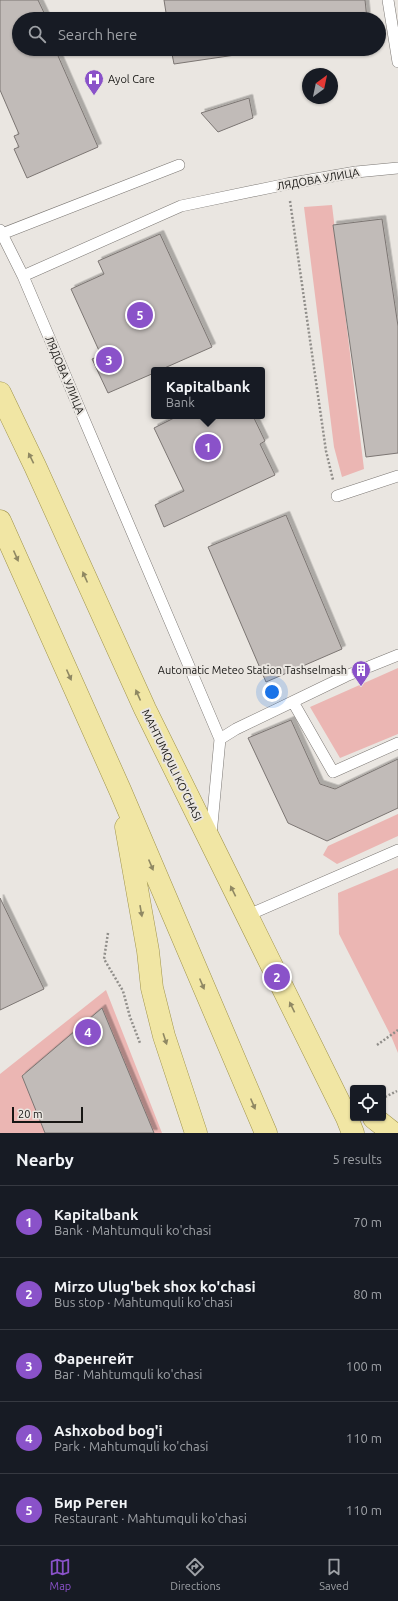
<!DOCTYPE html>
<html lang="en">
<head>
<meta charset="utf-8">
<style>
	:root { --surface:#171b24; --page:#242831; --text:#f1f3f6; --muted:#9ea1a6; --line:#363941; --accent:#8a52c9 }
	body { margin:0; font-family:Ubuntu,sans-serif; background:var(--page); color:var(--text) }
	.controls { position:absolute; right:12px; bottom:12px; display:grid; overflow:hidden; border-radius:4px; box-shadow:0 1px 3px #0004 }
	.controls button { width:36px; height:36px; display:grid; place-items:center; padding:0; border:0; border-bottom:1px solid var(--line); background:var(--surface); color:var(--text); font:20px sans-serif }
	.compass { position:absolute; left:302px; top:68px; width:36px; height:36px; border-radius:50%; background:var(--surface); box-shadow:0 1px 3px #0004; rotate:33deg }
	.scale { position:absolute; left:12px; bottom:10px; width:71px; box-sizing:border-box; padding-left:4px; border:2px solid #171614; border-top:0; font-size:11px; line-height:14px; white-space:nowrap; color:#171614; -webkit-text-stroke:3px #eae6e1; paint-order:stroke }
	.you { position:absolute; left:272px; top:692px; width:14px; height:14px; margin:-10px; border:3px solid #fff; border-radius:50%; background:#1a73e8; box-shadow:0 0 0 6px #1a73e833 }
	.badge { display:grid; place-items:center; width:26px; height:26px; border-radius:50%; background:var(--accent); color:#fff; font-size:13px; font-weight:700 }
	.pin { position:absolute; translate:-50% -50%; border:2px solid #fff; box-shadow:0 1px 4px #0006 }
	.popup { position:absolute; left:151px; top:367px; width:114px; height:52px; box-sizing:border-box; display:grid; place-content:center; border-radius:4px; background:var(--surface); filter:drop-shadow(0 1px 3px #0005); font-size:13px; white-space:nowrap; color:var(--muted) }
	.popup b { font-size:15px; color:var(--text) }
	.popup::after { content:''; position:absolute; left:50%; top:100%; margin-left:-8px; border:8px solid transparent; border-top-color:var(--surface) }
	.list { margin:0; padding:0; list-style:none }
	h2 { display:flex; justify-content:space-between; align-items:center; height:52px; margin:0; padding:0 16px; font-size:17px }
	h2 small { font-size:13px; font-weight:400; color:var(--muted) }
	.list li { display:grid; grid-template-columns:26px 1fr auto; gap:12px; align-items:center; box-sizing:border-box; height:72px; padding:0 16px; border-top:1px solid var(--line) }
	.list b { display:block; font-size:15px; white-space:nowrap }
	.list p { margin:0; font-size:13px; white-space:nowrap; color:var(--muted) }
	.list em { font-size:13px; font-style:normal; color:var(--muted) }
	.icon { flex:none; width:22px; height:22px; fill:none; stroke:currentColor; stroke-width:2; stroke-linecap:round; stroke-linejoin:round }
	.map { position:relative; flex:none; width:398px; height:1133px; overflow:hidden }
	.search { position:absolute; background:var(--surface); box-shadow:0 1px 3px #0004; left:12px; right:12px; top:12px; height:44px; display:flex; align-items:center; gap:10px; box-sizing:border-box; padding:0 14px; border-radius:22px; color:var(--muted); font-size:15px }
	.sheet { height:412px; background:var(--surface) }
	nav { display:flex; justify-content:space-around; align-items:center; box-sizing:border-box; height:56px; border-top:1px solid var(--line); background:var(--surface); font-size:11px; color:var(--muted) }
	nav a { display:grid; justify-items:center; gap:2px }
	nav .on { color:var(--accent) }
	.map>svg:first-child { display:block }
	.green { fill:#ebb6b3 }
	.building { fill:#c1bbb8; stroke:#7c7673; filter:url(#shadow) }
	.lines { fill:none; stroke-linecap:round; stroke-linejoin:round }
	.lane-casing { stroke:#7b7773; stroke-width:12 }
	.primary-casing { stroke:#9f934a; stroke-width:23 }
	.path { stroke:#908e8a; stroke-width:2.5; stroke-dasharray:2 2; stroke-linecap:butt }
	.lane { stroke:#fff; stroke-width:11 }
	.primary { stroke:#f1e6a4; stroke-width:22 }
	.oneway { fill:#8f8863 }
	.labels { text-anchor:middle; dominant-baseline:central; stroke-width:4; stroke-linejoin:round; paint-order:stroke }
	.poi-label { font-size:11px; fill:#171614; stroke:#eae6e1; text-anchor:start }
	.street-label { font-size:11px; fill:#171614; stroke:#eae6e1 }
</style>
</head>
<body>
<div class="map">
<svg width="398" height="1133" viewBox="0 0 398 1133">
	<defs>
		<filter id="shadow"><feDropShadow dx="3.5" dy="-3.5" stdDeviation="0" flood-color="#0004"/></filter>
	</defs>
	<rect width="100%" height="100%" fill="#eae6e1"/>
	<path class="green" d="M 332,205 L 364,469 L 342,477 L 334,447 L 304,207 Z
		M 398,668 L 398,734 L 340,758 L 310,707 Z
		M 398,814 L 398,836 L 337,864 L 323,855 L 328,846 Z
		M 398,868 L 398,1053 L 391,1036 L 339,934 L 338,893 Z
		M 106,990 L 162,1133 L 0,1133 L 0,1074 Z"/>
	<path class="building" d="M 0,0 L 38,0 L 47,19 L 19,19 L 19,49 L 55,49 L 98,147 L 27,178 L 14,149 L 19,147 L 14,136 L 19,134 L 0,90 Z
		M 164,0 L 365,0 L 367,19 L 167,19 Z
		M 171,49 L 276,49 L 174,64 Z
		M 249,98 L 253,118 L 218,132 L 201,113 Z
		M 382,219 L 398,326 L 398,453 L 366,457 L 333,225 Z
		M 160,234 L 212,347 L 160,370 L 154,370 L 154,373 L 108,393 L 92,359 L 101,355 L 71,289 L 104,274 L 98,261 Z
		M 178,416 L 253,416 L 265,441 L 260,444 L 275,475 L 164,527 L 155,505 L 184,491 L 154,428 Z
		M 286,515 L 342,649 L 266,682 L 208,547 Z
		M 291,720 L 320,784 L 335,789 L 398,759 L 398,808 L 327,841 L 288,823 L 248,738 Z
		M 0,898 L 44,989 L 0,1010 Z
		M 102,1008 L 154,1133 L 45,1133 L 22,1076 Z"/>
	<g class="lines">
		<g class="lane-casing">
			<path id="lane" d="M 388,0 L 398,62
				M 0,230 L 23,276
				M 2,234 L 179,165
				M 337,496 L 398,476
				M 293,702 L 333,772 L 398,743
				M 220,739 L 236,729 L 346,676 L 398,655
				M 211,835 L 220,739 L 23,276 L 181,206 L 287,184 L 356,172 L 398,168
				M 246,916 L 398,850"/>
		</g>
		<g class="primary-casing">
			<path id="primary" d="M 0,393 L 35,466 L 145,709 L 347,1118 L 353,1133
				M 0,521 L 120,790 L 266,1133
				M 126,827 L 148,951 L 152,988 L 164,1036 L 196,1133
				M 374,1118 L 393,1133"/>
		</g>
		<path class="path" d="M 290,201 L 326,451 L 333,480
			M 108,933 L 104,959 L 123,991 L 130,1017 L 140,1043
			M 377,1045 L 398,1030
			M 385,1097 L 397,1091"/>
		<use href="#lane" class="lane"/>
		<use href="#primary" class="primary"/>
	</g>
	<defs><path id="oneway-solid" d="M-6-.8H1V-3.2L6.5 0L1 3.2V.8H-6Z"/></defs>
	<g class="oneway">
		<use href="#oneway-solid" transform="translate(31 458) rotate(-116)"/>
		<use href="#oneway-solid" transform="translate(16 556) rotate(66)"/>
		<use href="#oneway-solid" transform="translate(85 577) rotate(-114)"/>
		<use href="#oneway-solid" transform="translate(69 675) rotate(66)"/>
		<use href="#oneway-solid" transform="translate(138 695) rotate(-114)"/>
		<use href="#oneway-solid" transform="translate(151 865) rotate(67)"/>
		<use href="#oneway-solid" transform="translate(233 891) rotate(-116)"/>
		<use href="#oneway-solid" transform="translate(141 911) rotate(80)"/>
		<use href="#oneway-solid" transform="translate(202 984) rotate(67)"/>
		<use href="#oneway-solid" transform="translate(292 1007) rotate(-116)"/>
		<use href="#oneway-solid" transform="translate(165 1039) rotate(72)"/>
		<use href="#oneway-solid" transform="translate(253 1104) rotate(67)"/>
	</g>
	<defs>
		<g id="hospital-pin" transform="scale(1)"><path d="M0 17L-7.5 6A9.5 9.5 0 1 1 7.5 6Z" fill="#8a52c9" stroke="#eae6e1"/><path d="M-5-5h3v3.5h4V-5h3V5h-3V1.5h-4V5h-3Z" fill="#fff"/></g>
		<g id="building-pin" transform="scale(1)"><path d="M0 17L-7.5 6A9.5 9.5 0 1 1 7.5 6Z" fill="#8a52c9" stroke="#eae6e1"/><path d="M-4-6H4V6H1V3H-1V6H-4ZM-2.5-4.3h1.7v1.8h-1.7ZM.8-4.3h1.7v1.8H.8ZM-2.5-1h1.7V.8h-1.7ZM.8-1h1.7V.8H.8Z" fill="#fff"/></g>
	</defs>
	<g fill-rule="evenodd">
		<use href="#hospital-pin" x="94" y="79"/>
		<use href="#building-pin" x="361" y="670"/>
	</g>
	<g class="labels">
		<g class="poi-label">
			<text x="108" y="79">Ayol Care</text>
			<text x="347" y="670" text-anchor="end">Automatic Meteo Station Tashselmash</text>
		</g>
		<g class="street-label">
			<text transform="translate(318 179) rotate(-10)">ЛЯДОВА УЛИЦА</text>
			<text transform="translate(65 375) rotate(67)">ЛЯДОВА УЛИЦА</text>
			<text transform="translate(172 765) rotate(64)">MAHTUMQULI KO'CHASI</text>
		</g>
	</g>
</svg>
<div class="controls">
<button><svg class="icon" aria-label="locate" viewBox="0 0 24 24"><circle cx="12" cy="12" r="6"/><path d="M12 2v4M12 18v4M2 12h4M18 12h4"/></svg></button>
</div>
<svg class="compass" viewBox="-18 -18 36 36"><path d="M0-13l5 13h-10z" fill="#e53935"/><path d="M0 13l5-13h-10z" fill="#9ea1a6"/></svg>
<div class="scale">20 m</div>
<div class="you"></div>
<div class="pin badge" style="left:208px;top:447px">1</div>
<div class="popup"><b>Kapitalbank</b>Bank</div>
<div class="pin badge" style="left:277px;top:977px">2</div>
<div class="pin badge" style="left:109px;top:360px">3</div>
<div class="pin badge" style="left:88px;top:1032px">4</div>
<div class="pin badge" style="left:140px;top:315px">5</div>
<div class="search"><svg class="icon" aria-label="search" viewBox="0 0 24 24"><circle cx="10" cy="10" r="6"/><path d="M15 15l6 6"/></svg>Search here</div>
</div>
<section class="sheet">
<h2>Nearby<small>5 results</small></h2>
<ul class="list">
<li><span class="badge">1</span><div><b>Kapitalbank</b><p>Bank · Mahtumquli ko'chasi</p></div><em>70 m</em></li>
<li><span class="badge">2</span><div><b>Mirzo Ulug'bek shox ko'chasi</b><p>Bus stop · Mahtumquli ko'chasi</p></div><em>80 m</em></li>
<li><span class="badge">3</span><div><b>Фаренгейт</b><p>Bar · Mahtumquli ko'chasi</p></div><em>100 m</em></li>
<li><span class="badge">4</span><div><b>Ashxobod bog'i</b><p>Park · Mahtumquli ko'chasi</p></div><em>110 m</em></li>
<li><span class="badge">5</span><div><b>Бир Реген</b><p>Restaurant · Mahtumquli ko'chasi</p></div><em>110 m</em></li>
</ul>
</section>
<nav>
<a class="on"><svg class="icon" aria-label="map" viewBox="0 0 24 24"><path d="M3 6l6-2 6 2 6-2v14l-6 2-6-2-6 2zM9 4v14M15 6v14"/></svg>Map</a>
<a><svg class="icon" aria-label="directions" viewBox="0 0 24 24"><path d="M12 3l9 9-9 9-9-9zM9 14v-3h6M13 9l2 2-2 2"/></svg>Directions</a>
<a><svg class="icon" aria-label="saved" viewBox="0 0 24 24"><path d="M7 4h10v16l-5-4-5 4z"/></svg>Saved</a>
</nav>
</body>
</html>
